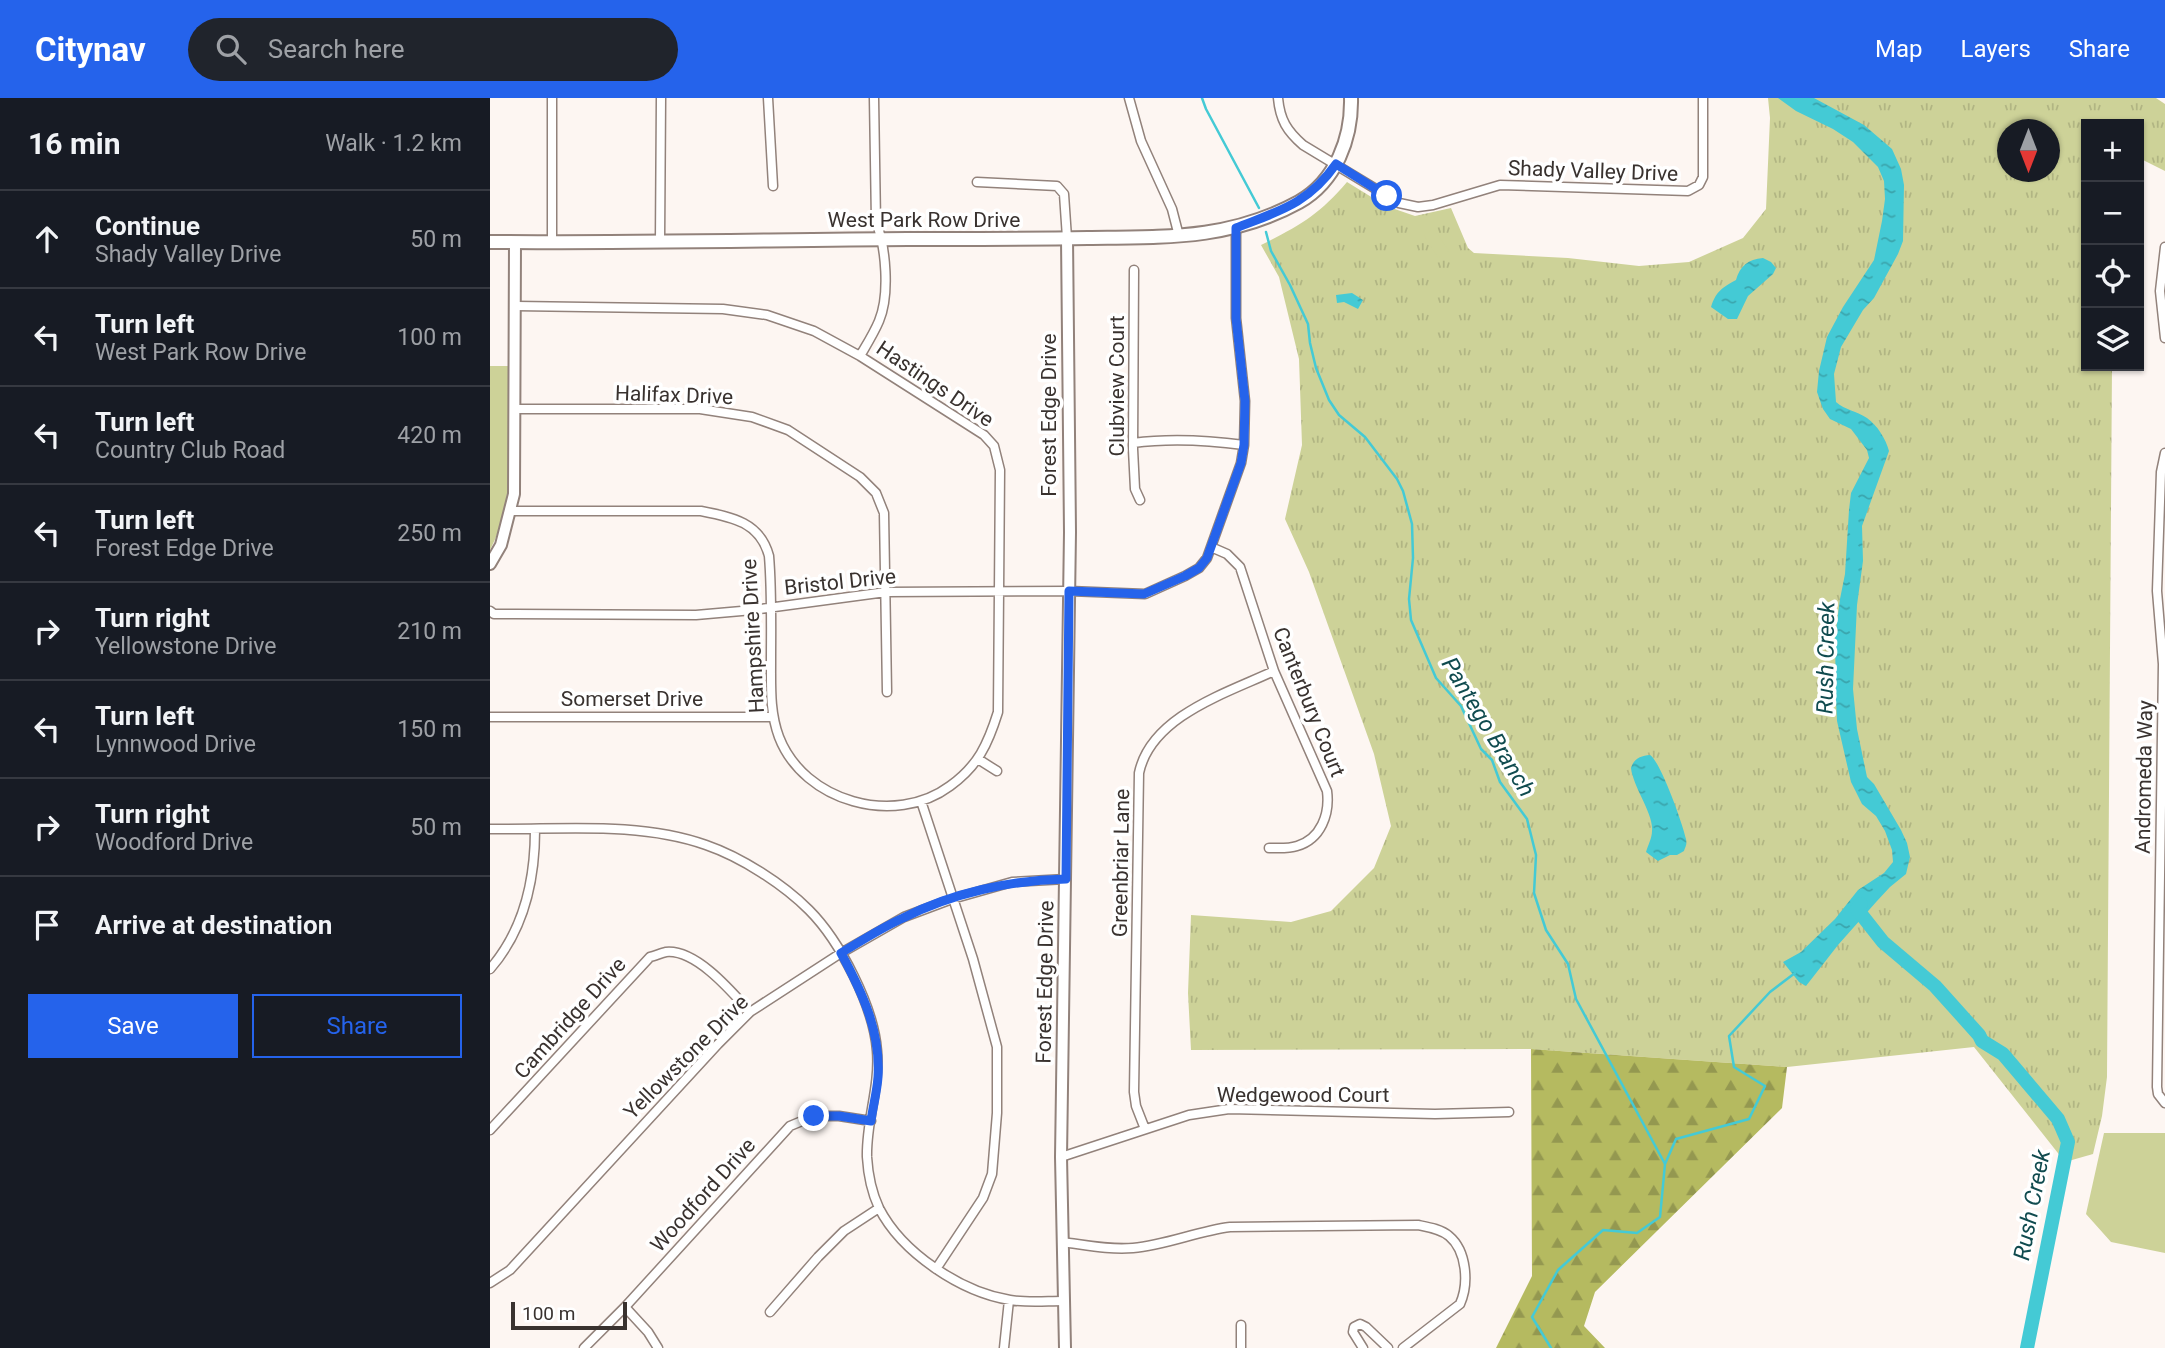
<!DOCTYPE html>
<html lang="en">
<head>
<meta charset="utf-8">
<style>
	:root { --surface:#171b24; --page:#20242c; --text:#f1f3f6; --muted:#9ea1a6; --line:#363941; --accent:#2563eb }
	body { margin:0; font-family:Roboto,sans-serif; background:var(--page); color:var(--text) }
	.controls { position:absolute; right:21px; top:21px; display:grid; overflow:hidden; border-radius:0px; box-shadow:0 2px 5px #0004 }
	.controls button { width:63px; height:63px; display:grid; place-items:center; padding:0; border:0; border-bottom:2px solid var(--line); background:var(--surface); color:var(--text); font:35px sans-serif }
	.compass { position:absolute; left:1507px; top:21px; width:63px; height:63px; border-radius:50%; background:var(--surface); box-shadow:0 2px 5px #0004; rotate:180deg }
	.scale { position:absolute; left:21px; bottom:18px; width:116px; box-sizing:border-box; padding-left:7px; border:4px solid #39322f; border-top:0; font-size:19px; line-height:24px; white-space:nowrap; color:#39322f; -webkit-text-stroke:5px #fff; paint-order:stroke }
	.stop { position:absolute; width:21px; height:21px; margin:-16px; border:5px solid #2563eb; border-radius:50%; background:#fff }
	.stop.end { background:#2563eb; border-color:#fff; box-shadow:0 2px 7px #0008 }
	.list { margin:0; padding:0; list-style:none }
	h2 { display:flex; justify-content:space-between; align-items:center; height:91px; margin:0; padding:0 28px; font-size:30px }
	h2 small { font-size:23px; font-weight:400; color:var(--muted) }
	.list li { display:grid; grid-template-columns:46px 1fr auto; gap:21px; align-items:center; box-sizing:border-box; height:98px; padding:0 28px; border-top:2px solid var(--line) }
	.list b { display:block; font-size:26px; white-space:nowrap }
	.list p { margin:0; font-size:23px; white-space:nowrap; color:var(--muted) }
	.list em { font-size:23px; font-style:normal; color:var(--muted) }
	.actions { display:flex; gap:14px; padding:21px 28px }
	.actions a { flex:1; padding:16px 0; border:2px solid var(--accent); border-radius:0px; text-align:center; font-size:24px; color:var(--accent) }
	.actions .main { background:var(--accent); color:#fff }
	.icon { flex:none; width:38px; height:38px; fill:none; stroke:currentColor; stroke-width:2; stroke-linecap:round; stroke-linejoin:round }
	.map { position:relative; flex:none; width:1675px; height:1250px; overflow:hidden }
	header { display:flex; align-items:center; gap:42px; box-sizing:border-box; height:98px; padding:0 35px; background:var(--accent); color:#fff }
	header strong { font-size:33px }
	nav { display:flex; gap:38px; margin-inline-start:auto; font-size:24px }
	.search { width:490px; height:63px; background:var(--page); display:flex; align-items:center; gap:18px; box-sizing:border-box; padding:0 24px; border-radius:38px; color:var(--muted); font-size:26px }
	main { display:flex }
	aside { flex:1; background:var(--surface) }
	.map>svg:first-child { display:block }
	.grass { fill:url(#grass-tufts); fill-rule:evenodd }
	.forest { fill:url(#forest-firs) }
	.park { fill:#cdd298 }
	.water { fill:url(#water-ripples) }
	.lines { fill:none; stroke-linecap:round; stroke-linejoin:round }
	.stream { stroke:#44cad5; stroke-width:2.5 }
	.river { stroke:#44cad5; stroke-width:14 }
	.minor-casing { stroke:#92827b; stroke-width:11 }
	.tertiary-casing { stroke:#92827b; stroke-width:14 }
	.secondary-casing { stroke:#92827b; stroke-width:16 }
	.minor { stroke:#fff; stroke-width:8 }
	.tertiary { stroke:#fff; stroke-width:10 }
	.secondary { stroke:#fff; stroke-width:12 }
	.route { stroke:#2563eb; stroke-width:9 }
	.labels { text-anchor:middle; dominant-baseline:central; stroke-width:7; stroke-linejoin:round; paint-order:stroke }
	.street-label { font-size:21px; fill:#39322f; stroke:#fff }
	.water-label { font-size:23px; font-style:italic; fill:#104b4f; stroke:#fff }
</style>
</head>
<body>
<header>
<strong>Citynav</strong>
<div class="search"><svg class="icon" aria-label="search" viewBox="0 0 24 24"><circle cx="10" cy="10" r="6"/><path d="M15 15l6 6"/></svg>Search here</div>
<nav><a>Map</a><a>Layers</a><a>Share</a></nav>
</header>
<main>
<aside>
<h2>16 min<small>Walk · 1.2 km</small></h2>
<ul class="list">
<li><svg class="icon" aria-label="ahead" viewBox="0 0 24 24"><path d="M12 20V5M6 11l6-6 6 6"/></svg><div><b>Continue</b><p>Shady Valley Drive</p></div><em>50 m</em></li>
<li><svg class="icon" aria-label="left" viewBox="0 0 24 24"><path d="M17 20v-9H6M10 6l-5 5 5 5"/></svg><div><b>Turn left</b><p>West Park Row Drive</p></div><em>100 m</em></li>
<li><svg class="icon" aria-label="left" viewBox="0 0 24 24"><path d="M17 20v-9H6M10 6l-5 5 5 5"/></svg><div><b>Turn left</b><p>Country Club Road</p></div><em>420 m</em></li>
<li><svg class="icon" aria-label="left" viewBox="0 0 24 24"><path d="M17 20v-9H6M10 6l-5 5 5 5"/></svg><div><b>Turn left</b><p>Forest Edge Drive</p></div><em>250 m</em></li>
<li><svg class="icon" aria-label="right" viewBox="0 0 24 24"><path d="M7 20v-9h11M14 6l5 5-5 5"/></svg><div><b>Turn right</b><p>Yellowstone Drive</p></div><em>210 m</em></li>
<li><svg class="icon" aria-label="left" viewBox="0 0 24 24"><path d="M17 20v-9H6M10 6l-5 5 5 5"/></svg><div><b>Turn left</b><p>Lynnwood Drive</p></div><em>150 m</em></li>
<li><svg class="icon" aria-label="right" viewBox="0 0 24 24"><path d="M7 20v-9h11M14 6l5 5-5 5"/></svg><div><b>Turn right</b><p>Woodford Drive</p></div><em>50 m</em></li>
<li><svg class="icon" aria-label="arrive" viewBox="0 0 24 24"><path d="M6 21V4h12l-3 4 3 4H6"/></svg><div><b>Arrive at destination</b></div></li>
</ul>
<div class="actions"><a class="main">Save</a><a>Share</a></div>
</aside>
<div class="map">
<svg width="1675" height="1250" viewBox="0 0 1675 1250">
	<defs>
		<pattern id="grass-tufts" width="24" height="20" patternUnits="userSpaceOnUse" patternTransform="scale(1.75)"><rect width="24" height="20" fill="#cdd298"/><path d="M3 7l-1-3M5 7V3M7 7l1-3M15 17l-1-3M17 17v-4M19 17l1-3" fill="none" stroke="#b1b583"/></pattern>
		<pattern id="forest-firs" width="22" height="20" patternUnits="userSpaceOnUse" patternTransform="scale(1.75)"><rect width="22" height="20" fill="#b5ba60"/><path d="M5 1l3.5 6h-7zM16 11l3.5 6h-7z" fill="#949850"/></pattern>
		<pattern id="water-ripples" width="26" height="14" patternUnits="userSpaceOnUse" patternTransform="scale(1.75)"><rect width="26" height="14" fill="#44cad5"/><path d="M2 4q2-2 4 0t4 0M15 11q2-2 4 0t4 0" fill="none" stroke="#3aa5ad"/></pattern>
	</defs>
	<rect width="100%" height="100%" fill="#fdf6f2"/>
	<path class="grass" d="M 1278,0 L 1666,0 L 1675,6 L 1675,73 L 1649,60 L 1649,26 L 1596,26 L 1596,268 L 1622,268 L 1617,979 L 1612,1018 L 1603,1056 L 1575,1064 L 1484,949 L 1297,969 L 1041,951 L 701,952 L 698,895 L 701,817 L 801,824 L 841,813 L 884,770 L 901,728 L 884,656 L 819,474 L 795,421 L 812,347 L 809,261 L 789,179 L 771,147 C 809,128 829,117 857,84 L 896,108 L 925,118 L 961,110 L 978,150 L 984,155 L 1078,160 L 1149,168 L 1199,164 L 1253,140 L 1276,111 L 1280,20 ZM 1518,32 L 1560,32 L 1560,74 L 1518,74 Z"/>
	<path class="forest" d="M 1041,951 L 1297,969 L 1292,1010 L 1105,1194 L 1094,1228 L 1115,1250 L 1006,1250 L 1042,1178 Z"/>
	<path class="park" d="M 944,131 L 959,153 L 948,160 L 934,137 Z
		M 0,268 L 19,268 C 19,327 28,399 0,452 Z
		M 1614,1035 L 1675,1035 L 1675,1155 L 1621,1144 L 1596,1116 Z"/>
	<path class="water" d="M 1288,0 L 1324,0 L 1374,27 L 1402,51 L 1411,71 L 1414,87 L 1413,143 L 1408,156 L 1384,200 L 1373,212 L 1351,249 L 1344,276 L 1346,304 C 1355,312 1367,313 1377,320 C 1387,327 1396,341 1399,353 L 1372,428 L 1373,463 L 1367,507 L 1363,591 L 1367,631 L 1377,679 L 1384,686 L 1411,732 L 1417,745 L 1420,759 L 1416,776 L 1400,789 L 1387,803 L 1348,847 L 1316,888 L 1309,884 L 1293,864 L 1311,854 L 1345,821 L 1368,792 L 1394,775 L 1403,764 L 1402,752 L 1395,733 L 1386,718 L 1372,706 L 1361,684 L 1347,623 L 1346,602 L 1345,540 L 1350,501 L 1355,476 L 1359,412 L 1361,395 L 1379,360 L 1377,352 L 1361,331 L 1340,321 L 1333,311 L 1327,294 L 1329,273 L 1337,239 L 1353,209 L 1384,162 L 1392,123 L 1395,101 L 1394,83 L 1388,69 L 1363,44 L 1343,31 L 1306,13 Z
		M 1273,160 L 1281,164 L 1286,170 L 1283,176 L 1258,198 L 1247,221 L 1238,221 L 1221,209 C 1226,193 1233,189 1246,182 C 1250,168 1258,161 1273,160 Z
		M 862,195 L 873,202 L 868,211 L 854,204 L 847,205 L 846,197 Z
		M 1160,657 C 1171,664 1193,727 1196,741 C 1197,747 1196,747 1194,753 L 1187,757 L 1180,757 L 1168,763 L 1156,754 C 1158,747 1162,740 1162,733 C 1164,716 1143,689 1141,670 C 1144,660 1151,658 1160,657 Z"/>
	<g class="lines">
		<path class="stream" d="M 712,0 L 716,11 L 769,110
			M 776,134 L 781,153 L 800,187 L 818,226 L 820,245 L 826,270 L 839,302 L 849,317 L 875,339 L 907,381 L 913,393 L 922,426 L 923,460 L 919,501 L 921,522 L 946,580 L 971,608 L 991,651 L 1002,662 L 1010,684 L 1037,721 L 1046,757 L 1044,795 L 1056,832 L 1078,866 L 1086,901 L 1175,1066
			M 1061,1250 L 1042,1219 L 1068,1172 L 1113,1132 L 1147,1135 L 1170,1119 L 1175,1066 L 1186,1041 L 1259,1021 L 1275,988 L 1244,969 L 1239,938 L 1280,894 L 1305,875"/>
		<path class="river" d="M 1371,806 L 1367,811 L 1393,844 L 1445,888 L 1489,937 L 1492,943 L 1513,956 L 1568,1021 L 1578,1044 L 1537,1250"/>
		<g class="minor-casing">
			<path id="minor" d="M 278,0 L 283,88
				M 639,0 L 651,43 L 682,111 L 689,138
				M 788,0 C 790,22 797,33 813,47 L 909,105 L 928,109 L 943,107 L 1010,87 L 1198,93 L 1209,87 L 1213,79 L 1213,0
				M 487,84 L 567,88 L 574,96 L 577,140
				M 170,143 L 171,0
				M 62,144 L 62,0
				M 1675,149 L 1670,193 L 1675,240
				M 644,172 L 643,351 L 645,391 L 650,402
				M 370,258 C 377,246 384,235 389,223 C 400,197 396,149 386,124 L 384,0
				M 26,311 L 210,311 L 262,319 L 298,332 L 370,379 L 386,395 L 394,415 L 397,594
				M 643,345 C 681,340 716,342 754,347
				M 1675,355 L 1671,374 L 1667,493 L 1673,566 L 1667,989 L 1668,996 L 1675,1005
				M 21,413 L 211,413 C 242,419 270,424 279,458 C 282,494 281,530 281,565 C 281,591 280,615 289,639 C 314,704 405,729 460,688 C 488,668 498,646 508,614 L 510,372 L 504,348 L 494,337 L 370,258 L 324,233 L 277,217 L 233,211 L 26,208
				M 721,449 L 737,456 L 750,469 L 784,573 L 837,693 C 840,716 831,741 807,748 C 798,751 788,750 779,750
				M 0,513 L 4,516 L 25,516 L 206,517 L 263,512 L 396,494 L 579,493 L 655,496 L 695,478 L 709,470 L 717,460 L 751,365 L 754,347 L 755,303 L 746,220 L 746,130
				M 0,619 L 283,619
				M 488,661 L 507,673
				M 431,703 L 483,861 L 507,949 L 507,1015 L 502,1076 L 493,1100 L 446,1171
				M 0,731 C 71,732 148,723 216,747 C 251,759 293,786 319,812 C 350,843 384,909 387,953 C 390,989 376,1023 377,1059 C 378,1076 382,1095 389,1110 C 412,1155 471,1194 520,1202 C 538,1205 556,1203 573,1203
				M 0,871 C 34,832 45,782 45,732
				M 655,1031 L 646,1008 L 644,994 L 649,675 C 661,618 737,595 784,573
				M 0,1032 L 160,859 C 165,858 171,855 176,854 C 206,851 242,894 260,914
				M 571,1059 L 699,1017 L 739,1011 L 945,1016 L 1019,1014
				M 572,1144 C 596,1147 619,1152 643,1150 C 676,1147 708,1133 740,1129 L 928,1127 C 938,1129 951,1131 959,1138 C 977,1153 979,1186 970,1206 L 913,1250
				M 0,1185 L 20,1172 L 228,946 L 260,914 L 351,855 L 414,819 L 462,801 L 522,784 L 576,781
				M 135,1209 L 158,1234 L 168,1250
				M 280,1214 L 328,1159 L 354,1133 L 389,1110
				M 751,1227 L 751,1250
				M 94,1250 L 135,1209 L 300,1028 L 324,1018 L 349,1018 L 381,1023
				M 514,1250 L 519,1202
				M 873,1250 L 863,1234 L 864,1229 L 870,1226 L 876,1229 L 898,1250"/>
		</g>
		<g class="tertiary-casing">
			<path id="tertiary" d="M 0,466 L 11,447 L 24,396 L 25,145
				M 575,1250 L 571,1059 L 580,434 L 577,140"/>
		</g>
		<g class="secondary-casing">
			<path id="secondary" d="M 0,144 C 139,145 279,142 418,141 C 478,141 538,141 598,140 C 674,139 740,142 809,104 C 846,83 862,40 861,0"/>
		</g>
		<use href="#minor" class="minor"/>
		<use href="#tertiary" class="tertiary"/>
		<use href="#secondary" class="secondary"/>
	</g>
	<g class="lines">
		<path class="route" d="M 324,1018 L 349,1018 L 381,1023 C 383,1008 387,994 388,979 C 391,934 372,894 351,855 C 371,843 391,830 413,820 C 462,795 521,782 576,781 L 579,493 L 654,496 L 695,478 L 709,470 L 717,460 L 751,365 L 754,347 L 755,303 L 746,220 L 746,130 C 789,113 818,106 846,66 L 897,98"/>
	</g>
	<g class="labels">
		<g class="street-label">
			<text transform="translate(1103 73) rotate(2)">Shady Valley Drive</text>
			<text x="434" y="122">West Park Row Drive</text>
			<text transform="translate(445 286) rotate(34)">Hastings Drive</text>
			<text transform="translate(627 288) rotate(-90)">Clubview Court</text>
			<text transform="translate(184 297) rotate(2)">Halifax Drive</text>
			<text transform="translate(559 317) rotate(-90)">Forest Edge Drive</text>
			<text transform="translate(350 484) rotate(-6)">Bristol Drive</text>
			<text transform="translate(263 538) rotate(-93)">Hampshire Drive</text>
			<text x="142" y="601">Somerset Drive</text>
			<text transform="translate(819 604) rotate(68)">Canterbury Court</text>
			<text transform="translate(1654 679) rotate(-89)">Andromeda Way</text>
			<text transform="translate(631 765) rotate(-89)">Greenbriar Lane</text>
			<text transform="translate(555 884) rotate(-89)">Forest Edge Drive</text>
			<text transform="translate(80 920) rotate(-48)">Cambridge Drive</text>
			<text transform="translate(196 959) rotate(-45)">Yellowstone Drive</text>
			<text x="813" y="997">Wedgewood Court</text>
			<text transform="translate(213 1097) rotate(-48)">Woodford Drive</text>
		</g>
		<g class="water-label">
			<text transform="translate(1336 560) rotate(-89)">Rush Creek</text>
			<text transform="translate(998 629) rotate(59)">Pantego Branch</text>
			<text transform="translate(1542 1107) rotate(-79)">Rush Creek</text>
		</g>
	</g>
</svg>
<div class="controls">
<button>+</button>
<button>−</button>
<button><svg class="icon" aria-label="locate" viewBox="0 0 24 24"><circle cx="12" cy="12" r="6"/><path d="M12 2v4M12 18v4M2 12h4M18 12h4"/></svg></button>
<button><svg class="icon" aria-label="layers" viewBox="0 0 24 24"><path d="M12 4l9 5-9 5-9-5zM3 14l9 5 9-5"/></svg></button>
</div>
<svg class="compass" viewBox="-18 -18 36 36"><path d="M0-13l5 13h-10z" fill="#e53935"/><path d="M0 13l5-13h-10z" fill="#9ea1a6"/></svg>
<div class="scale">100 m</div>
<div class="stop" style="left:897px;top:98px"></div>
<div class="stop end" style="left:324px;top:1018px"></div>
</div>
</main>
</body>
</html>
